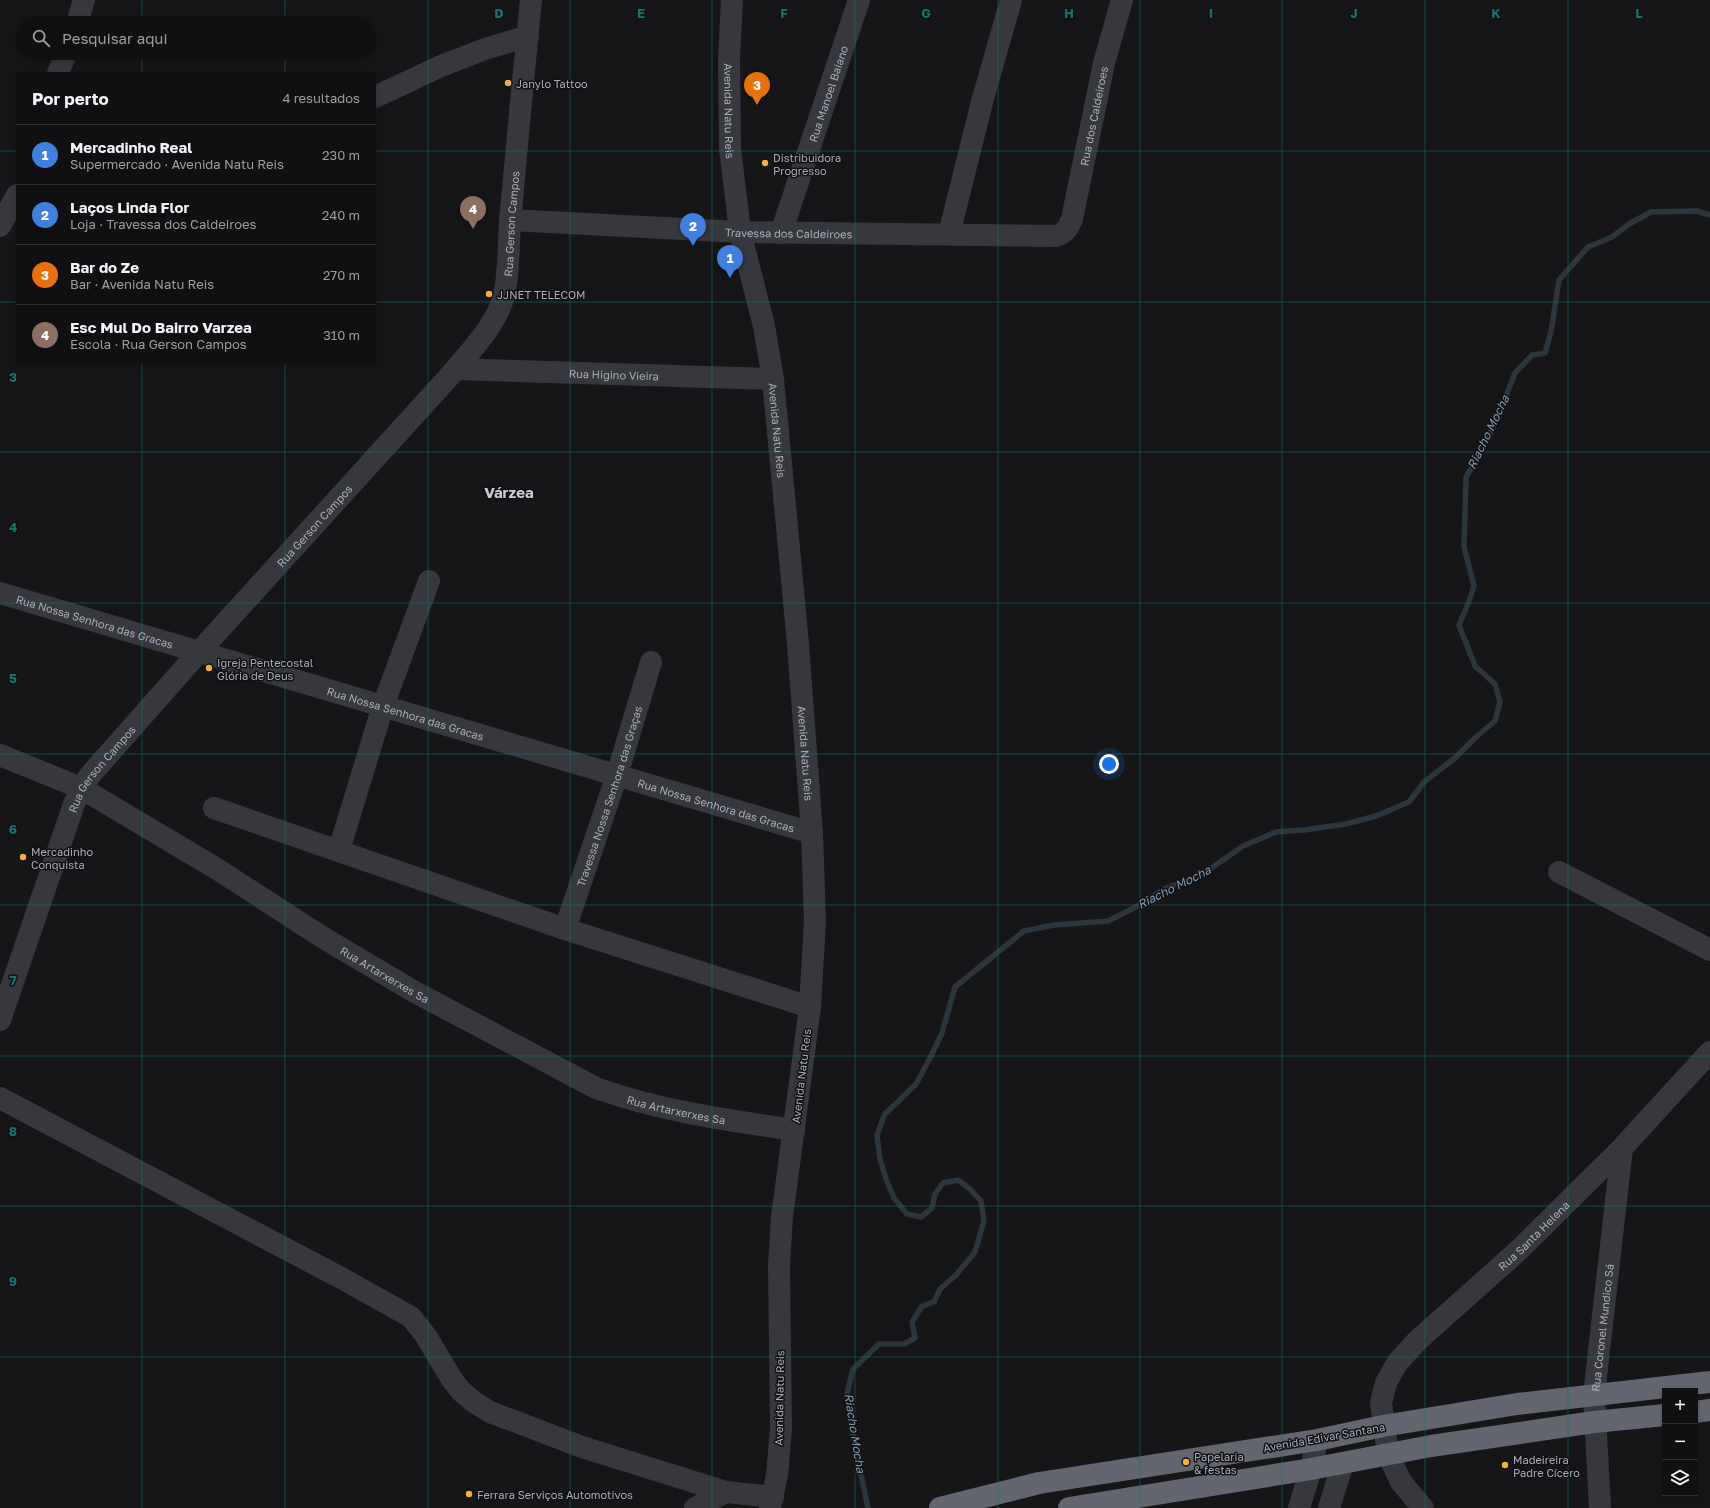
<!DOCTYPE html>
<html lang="pt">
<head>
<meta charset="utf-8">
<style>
	:root { --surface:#101012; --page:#19191b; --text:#f1f3f6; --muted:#9c9d9f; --line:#303032; --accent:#7c3aed }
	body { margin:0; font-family:"Golos Text",sans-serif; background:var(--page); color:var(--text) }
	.controls { position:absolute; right:12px; bottom:12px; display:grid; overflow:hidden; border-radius:0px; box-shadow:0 2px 6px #0003 }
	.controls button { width:36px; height:36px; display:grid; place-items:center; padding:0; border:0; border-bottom:1px solid var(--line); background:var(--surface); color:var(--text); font:20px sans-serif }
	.you { position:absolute; left:1109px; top:764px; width:14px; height:14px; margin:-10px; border:3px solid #fff; border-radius:50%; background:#1a73e8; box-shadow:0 0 0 6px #1a73e833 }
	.badge { display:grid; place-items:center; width:26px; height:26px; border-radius:50%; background:var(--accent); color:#fff; font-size:13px; font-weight:700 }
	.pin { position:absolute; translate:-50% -33px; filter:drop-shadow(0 1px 2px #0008) }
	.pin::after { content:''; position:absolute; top:21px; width:14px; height:12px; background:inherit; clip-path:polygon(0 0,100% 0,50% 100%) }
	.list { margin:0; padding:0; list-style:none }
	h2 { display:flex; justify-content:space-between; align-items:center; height:52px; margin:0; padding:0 16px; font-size:17px }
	h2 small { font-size:13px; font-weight:400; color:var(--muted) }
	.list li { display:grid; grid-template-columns:26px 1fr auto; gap:12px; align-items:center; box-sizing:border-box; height:60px; padding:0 16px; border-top:1px solid var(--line) }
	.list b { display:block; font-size:15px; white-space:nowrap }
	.list p { margin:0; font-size:13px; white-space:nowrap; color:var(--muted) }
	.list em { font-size:13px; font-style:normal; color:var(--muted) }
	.icon { flex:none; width:22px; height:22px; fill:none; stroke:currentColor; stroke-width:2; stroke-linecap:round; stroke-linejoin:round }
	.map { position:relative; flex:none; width:1710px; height:1508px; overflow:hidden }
	.search { position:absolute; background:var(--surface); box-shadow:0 2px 6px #0003; left:16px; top:16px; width:360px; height:44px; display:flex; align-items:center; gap:10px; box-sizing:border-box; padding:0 14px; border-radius:22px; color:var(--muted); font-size:15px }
	.panel { position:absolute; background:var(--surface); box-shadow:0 2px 6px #0003; left:16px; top:72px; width:360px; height:292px; border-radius:0px }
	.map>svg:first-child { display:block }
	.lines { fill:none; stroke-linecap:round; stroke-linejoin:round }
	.stream { stroke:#2c353c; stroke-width:5.5 }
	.minor { stroke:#37383d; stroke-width:22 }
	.highway { stroke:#63666e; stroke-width:22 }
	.grid { fill:none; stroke:#0f766e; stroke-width:1; stroke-opacity:0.55 }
	.poi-dot { fill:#f2b134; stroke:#111113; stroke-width:1.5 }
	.labels { text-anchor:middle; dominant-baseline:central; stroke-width:3; stroke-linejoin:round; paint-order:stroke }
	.poi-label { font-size:11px; fill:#a8adb8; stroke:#111113; text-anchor:start }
	.street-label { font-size:11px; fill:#a8adb8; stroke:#111113 }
	.water-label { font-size:12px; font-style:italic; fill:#7f9bb3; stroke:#111113 }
	.district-label { font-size:15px; font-weight:bold; fill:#c9ccd4; stroke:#111113 }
	.grid-label { font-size:13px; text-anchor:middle; font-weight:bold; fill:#0f766e; stroke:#111113; stroke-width:3; stroke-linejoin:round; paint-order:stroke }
</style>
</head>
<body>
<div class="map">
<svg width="1710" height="1508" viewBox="0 0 1710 1508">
	<rect width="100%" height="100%" fill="#161618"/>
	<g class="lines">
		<path class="stream" d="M 868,1508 L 852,1431 L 847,1394 L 853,1369 L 879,1344 L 904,1344 L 915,1338 L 912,1322 L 922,1306 L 934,1302 L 940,1289 L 956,1275 L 975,1252 L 984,1221 L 981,1201 L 970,1189 L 958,1180 L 943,1183 L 935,1194 L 932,1208 L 921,1217 L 907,1214 L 894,1198 L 886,1179 L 880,1159 L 877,1135 L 885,1114 L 916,1084 L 930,1058 L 942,1033 L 955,987 L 1024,931 L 1054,925 L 1108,921 L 1134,908 L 1164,889 L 1203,874 L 1243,846 L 1276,832 L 1304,830 L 1346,824 L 1376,816 L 1409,802 L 1424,782 L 1455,758 L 1476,737 L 1495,721 L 1500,702 L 1495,684 L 1475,666 L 1459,625 L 1468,604 L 1474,586 L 1464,547 L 1466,477 L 1485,445 L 1498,417 L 1515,373 L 1532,355 L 1545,353 L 1551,332 L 1559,280 L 1588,247 L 1612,237 L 1629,224 L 1651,212 L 1697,211 L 1710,215"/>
		<g class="minor">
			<path id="s1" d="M 732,0 L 729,59 L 730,148 L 740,232 L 764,326 L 773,379 L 798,644 L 812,833 L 815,921 L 810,1007 L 782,1217 L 779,1265 L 781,1429 L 777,1475 L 770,1508"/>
			<path d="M 77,23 L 84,0"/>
			<path d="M 58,73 L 66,53"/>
			<path d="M 375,97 L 441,66 L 485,49 L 528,36"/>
			<path id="s2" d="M 510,220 L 740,232 L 1056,236 C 1066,233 1068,228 1072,219 L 1104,63 L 1122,0"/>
			<path d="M 0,226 L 17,195"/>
			<path id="s3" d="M 781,233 L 859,0"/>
			<path d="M 949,234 L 982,102 L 1011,0"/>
			<path id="s4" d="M 456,369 L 773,379"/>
			<path id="s5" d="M 0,593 L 812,833"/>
			<path id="s6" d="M 0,755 L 81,788 L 217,869 L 322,937 L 413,991 L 596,1088 C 660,1111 727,1120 794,1130"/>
			<path d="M 214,808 L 565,929 L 810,1007"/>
			<path d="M 339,850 L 383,706 L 429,581"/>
			<path d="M 1559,872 L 1710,950"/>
			<path id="s7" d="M 565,929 L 617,775 L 651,662"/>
			<path id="s8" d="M 0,1020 L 74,804 L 81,788 L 91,774 L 198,653 L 456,369 C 474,347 496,324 504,296 C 510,269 508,238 511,211 C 517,141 524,70 531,0"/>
			<path d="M 0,1098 L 343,1279 L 411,1317 L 426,1336 L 451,1378 L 461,1391 L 474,1402 L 490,1412 L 582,1447 L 726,1492 L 773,1497"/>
			<path d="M 695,1508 L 726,1492"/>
			<path d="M 1299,1508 L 1311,1469 L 1317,1440"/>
			<path d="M 1329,1508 L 1343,1463"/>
			<path id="s9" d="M 1423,1508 L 1401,1482 L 1388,1454 L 1381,1403 L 1386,1383 L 1397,1363 L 1417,1341 L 1519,1250 L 1622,1148 L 1710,1052"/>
			<path id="s10" d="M 1600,1508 L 1594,1395 L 1622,1148"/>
		</g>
		<path class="highway" d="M 1695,1412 L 1710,1410
			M 940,1508 L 1039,1483 L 1317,1440 L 1383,1426 L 1517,1404 L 1710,1382
			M 1069,1508 L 1311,1469 L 1431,1446 L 1594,1422 L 1665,1415"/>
	</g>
	<path class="grid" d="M 142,0 L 142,23M 285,0 L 285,23M 428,0 L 428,1508M 570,0 L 570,1508M 712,0 L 712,1508M 855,0 L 855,1508M 998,0 L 998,1508M 1140,0 L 1140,1508M 1282,0 L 1282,1508M 1425,0 L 1425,1508M 1568,0 L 1568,1508M 142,53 L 142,73M 285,53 L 285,73M 0,151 L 17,151M 375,151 L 1710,151M 0,302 L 17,302M 375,302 L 1710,302M 142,363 L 142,1508M 285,363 L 285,1508M 0,452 L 1710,452M 0,603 L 1710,603M 0,754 L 1710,754M 0,905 L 1710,905M 0,1056 L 1710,1056M 0,1206 L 1710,1206M 0,1357 L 1710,1357"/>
	<g class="poi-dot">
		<circle cx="508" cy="83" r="4"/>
		<circle cx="765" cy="163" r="4"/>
		<circle cx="489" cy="294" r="4"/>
		<circle cx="209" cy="668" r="4"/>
		<circle cx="23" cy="857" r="4"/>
		<circle cx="1186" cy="1462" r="4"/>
		<circle cx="1505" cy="1465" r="4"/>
		<circle cx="469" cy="1494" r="4"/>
	</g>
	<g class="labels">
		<g class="poi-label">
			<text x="516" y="83">Janylo Tattoo</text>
			<text x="773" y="157">Distribuidora<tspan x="773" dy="13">Progresso</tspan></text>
			<text x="497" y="294">JJNET TELECOM</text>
			<text x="217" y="662">Igreja Pentecostal<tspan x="217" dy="13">Glória de Deus</tspan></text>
			<text x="31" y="851">Mercadinho<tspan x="31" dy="13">Conquista</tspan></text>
			<text x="1194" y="1456">Papelaria<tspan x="1194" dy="13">&amp; festas</tspan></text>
			<text x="1513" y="1459">Madeireira<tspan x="1513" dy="13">Padre Cícero</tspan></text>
			<text x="477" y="1494">Ferrara Serviços Automotivos</text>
		</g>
		<g class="street-label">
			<text stroke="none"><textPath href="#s3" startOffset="147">Rua Manoel Baiano</textPath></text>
			<text stroke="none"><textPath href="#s1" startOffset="111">Avenida Natu Reis</textPath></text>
			<text stroke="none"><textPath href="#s2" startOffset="676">Rua dos Caldeiroes</textPath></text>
			<text stroke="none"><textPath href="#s8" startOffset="969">Rua Gerson Campos</textPath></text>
			<text stroke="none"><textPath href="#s2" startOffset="279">Travessa dos Caldeiroes</textPath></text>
			<text stroke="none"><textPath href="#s4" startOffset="158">Rua Higino Vieira</textPath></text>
			<text stroke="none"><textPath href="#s1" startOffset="435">Avenida Natu Reis</textPath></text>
			<text stroke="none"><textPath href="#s8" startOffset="597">Rua Gerson Campos</textPath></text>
			<text stroke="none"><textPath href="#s5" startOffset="99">Rua Nossa Senhora das Gracas</textPath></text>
			<text stroke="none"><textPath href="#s5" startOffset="423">Rua Nossa Senhora das Gracas</textPath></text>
			<text stroke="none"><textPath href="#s1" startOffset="759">Avenida Natu Reis</textPath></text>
			<text stroke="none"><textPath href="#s8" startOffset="273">Rua Gerson Campos</textPath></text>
			<text stroke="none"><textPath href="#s7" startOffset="140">Travessa Nossa Senhora das Graças</textPath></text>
			<text stroke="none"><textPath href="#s5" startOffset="747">Rua Nossa Senhora das Gracas</textPath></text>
			<text stroke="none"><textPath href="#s6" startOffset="444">Rua Artarxerxes Sa</textPath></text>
			<text transform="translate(801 1076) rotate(-83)">Avenida Natu Reis</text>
			<text stroke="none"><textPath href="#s6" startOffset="767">Rua Artarxerxes Sa</textPath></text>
			<text stroke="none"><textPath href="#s9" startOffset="347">Rua Santa Helena</textPath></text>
			<text stroke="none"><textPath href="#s10" startOffset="181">Rua Coronel Mundico Sá</textPath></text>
			<text transform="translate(779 1398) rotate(-89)">Avenida Natu Reis</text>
			<text transform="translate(1324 1437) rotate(-10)">Avenida Edivar Santana</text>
		</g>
		<g class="water-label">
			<text transform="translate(1488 432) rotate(-64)">Riacho Mocha</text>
			<text transform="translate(1174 887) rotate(-27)">Riacho Mocha</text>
			<text transform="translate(855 1433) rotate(81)">Riacho Mocha</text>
		</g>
		<g class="district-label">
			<text x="509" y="492">Várzea</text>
		</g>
	</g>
	<g class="grid-label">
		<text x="499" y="18">D</text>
		<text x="641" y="18">E</text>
		<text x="784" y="18">F</text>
		<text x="926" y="18">G</text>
		<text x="1069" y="18">H</text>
		<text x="1211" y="18">I</text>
		<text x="1354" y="18">J</text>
		<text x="1496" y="18">K</text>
		<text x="1639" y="18">L</text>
		<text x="13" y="382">3</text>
		<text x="13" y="532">4</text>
		<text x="13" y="683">5</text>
		<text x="13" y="834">6</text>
		<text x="13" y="985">7</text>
		<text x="13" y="1136">8</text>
		<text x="13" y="1286">9</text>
	</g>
</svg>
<div class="controls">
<button>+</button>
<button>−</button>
<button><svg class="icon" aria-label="layers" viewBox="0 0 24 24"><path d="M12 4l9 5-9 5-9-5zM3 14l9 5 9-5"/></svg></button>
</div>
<div class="you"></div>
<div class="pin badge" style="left:730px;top:278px;background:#3f7fe0">1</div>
<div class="pin badge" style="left:693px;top:246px;background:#3f7fe0">2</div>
<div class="pin badge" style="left:757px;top:105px;background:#e8710a">3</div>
<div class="pin badge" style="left:473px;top:229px;background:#8d6e63">4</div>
<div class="search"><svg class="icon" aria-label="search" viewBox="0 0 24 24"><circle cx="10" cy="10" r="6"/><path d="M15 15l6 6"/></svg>Pesquisar aqui</div>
<section class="panel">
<h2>Por perto<small>4 resultados</small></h2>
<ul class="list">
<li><span class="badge" style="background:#3f7fe0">1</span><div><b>Mercadinho Real</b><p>Supermercado · Avenida Natu Reis</p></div><em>230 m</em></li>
<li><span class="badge" style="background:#3f7fe0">2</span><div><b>Laços Linda Flor</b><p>Loja · Travessa dos Caldeiroes</p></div><em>240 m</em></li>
<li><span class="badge" style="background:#e8710a">3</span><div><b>Bar do Ze</b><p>Bar · Avenida Natu Reis</p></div><em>270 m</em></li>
<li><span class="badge" style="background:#8d6e63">4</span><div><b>Esc Mul Do Bairro Varzea</b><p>Escola · Rua Gerson Campos</p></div><em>310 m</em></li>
</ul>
</section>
</div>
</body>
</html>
